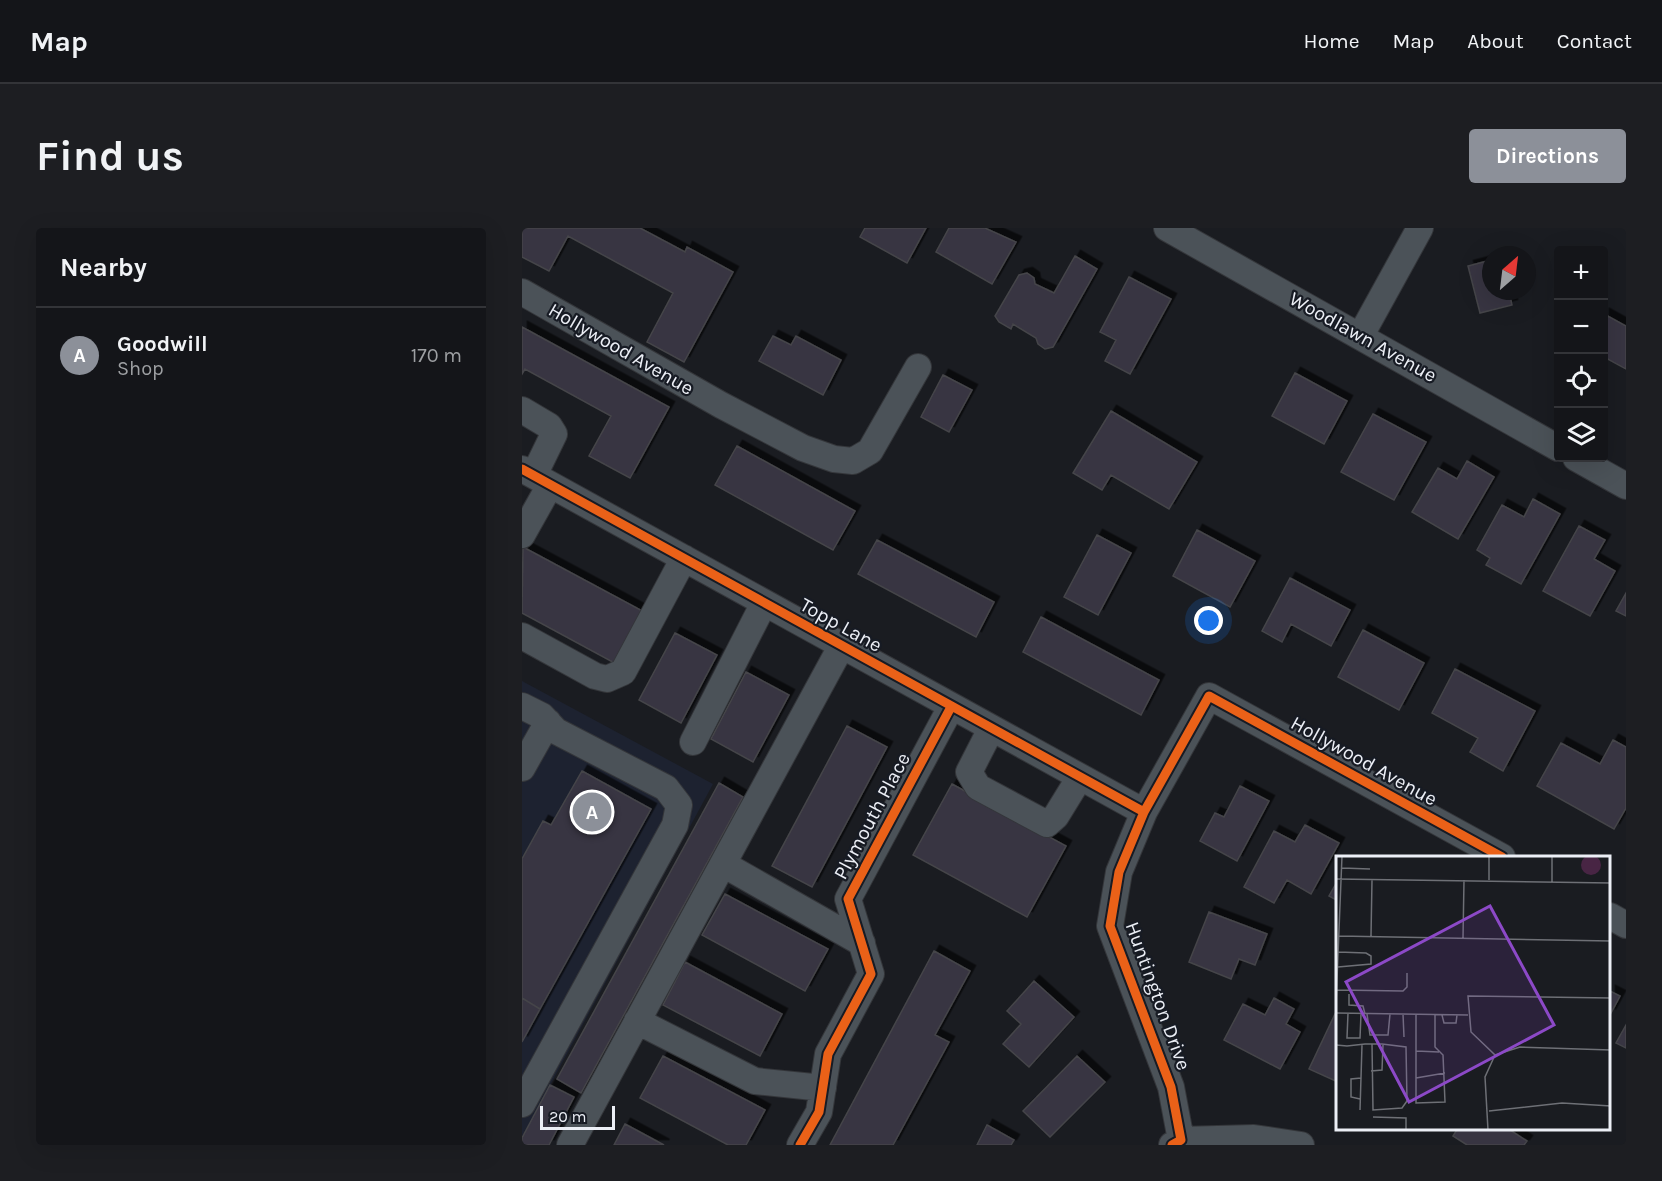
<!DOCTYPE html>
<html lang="en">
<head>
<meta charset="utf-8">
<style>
	:root { --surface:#141519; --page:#1d1e22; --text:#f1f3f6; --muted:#9d9fa2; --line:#333438; --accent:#8c9099 }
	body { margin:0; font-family:Karla,sans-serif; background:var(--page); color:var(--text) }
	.controls { position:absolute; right:18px; top:18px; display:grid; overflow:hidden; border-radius:6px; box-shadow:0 6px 24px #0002 }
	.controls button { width:54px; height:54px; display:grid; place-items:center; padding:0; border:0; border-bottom:2px solid var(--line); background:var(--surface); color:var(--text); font:30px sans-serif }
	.compass { position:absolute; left:960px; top:18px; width:54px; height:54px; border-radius:50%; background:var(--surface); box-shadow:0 6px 24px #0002; rotate:28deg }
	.scale { position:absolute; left:18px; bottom:15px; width:75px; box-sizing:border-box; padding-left:6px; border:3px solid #eceff6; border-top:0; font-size:16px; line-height:21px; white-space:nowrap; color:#eceff6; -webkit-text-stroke:4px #171b24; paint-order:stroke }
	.you { position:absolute; left:687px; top:393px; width:21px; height:21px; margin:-15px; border:4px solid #fff; border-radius:50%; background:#1a73e8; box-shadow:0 0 0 9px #1a73e833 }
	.badge { display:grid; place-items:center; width:39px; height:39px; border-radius:50%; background:var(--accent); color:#fff; font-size:20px; font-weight:700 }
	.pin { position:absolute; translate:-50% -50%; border:3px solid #fff; box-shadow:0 2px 6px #0006 }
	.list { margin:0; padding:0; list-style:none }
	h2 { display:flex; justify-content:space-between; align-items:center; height:78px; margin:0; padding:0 24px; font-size:26px }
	h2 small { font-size:20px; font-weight:400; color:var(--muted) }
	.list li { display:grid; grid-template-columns:39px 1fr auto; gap:18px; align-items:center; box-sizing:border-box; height:96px; padding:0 24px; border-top:2px solid var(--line) }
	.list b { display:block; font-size:22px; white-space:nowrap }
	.list p { margin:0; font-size:20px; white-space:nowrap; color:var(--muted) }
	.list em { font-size:20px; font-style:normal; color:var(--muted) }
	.icon { flex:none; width:33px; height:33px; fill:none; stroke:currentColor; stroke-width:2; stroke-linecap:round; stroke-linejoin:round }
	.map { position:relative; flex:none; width:1104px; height:917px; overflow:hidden; border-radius:6px }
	header { display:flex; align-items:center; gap:36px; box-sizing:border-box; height:84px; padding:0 30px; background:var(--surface); border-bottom:2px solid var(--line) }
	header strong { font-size:28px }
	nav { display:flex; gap:33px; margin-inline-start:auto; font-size:21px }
	.intro { display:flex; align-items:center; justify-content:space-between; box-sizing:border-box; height:144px; padding:0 36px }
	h1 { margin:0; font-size:42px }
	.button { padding:15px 27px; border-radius:6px; background:var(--accent); color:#fff; font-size:21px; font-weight:700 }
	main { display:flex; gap:36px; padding:0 36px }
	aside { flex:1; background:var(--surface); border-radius:6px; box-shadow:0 6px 24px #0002 }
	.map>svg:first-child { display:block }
	.built { fill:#1d2230 }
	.building { fill:#383542; stroke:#454549; stroke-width:1.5; filter:url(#shadow) }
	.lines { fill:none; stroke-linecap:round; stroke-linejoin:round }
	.minor-casing { stroke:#34363a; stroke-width:28 }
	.minor { stroke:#4b5258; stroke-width:26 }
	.cycleway-casing { stroke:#171b24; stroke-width:13 }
	.cycleway { stroke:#ea6118; stroke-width:9 }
	.labels { text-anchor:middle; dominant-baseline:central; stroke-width:4.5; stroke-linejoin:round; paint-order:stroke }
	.street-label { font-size:20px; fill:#eceff6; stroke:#171b24 }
	.inset-road { fill:none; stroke:#6e7076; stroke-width:1.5 }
	.view { fill:#8c49c7; fill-opacity:0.15; stroke:#8c49c7; stroke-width:3 }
	.inset-edge { fill:none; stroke:#eceff6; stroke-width:3 }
</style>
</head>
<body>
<header>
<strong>Map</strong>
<nav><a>Home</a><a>Map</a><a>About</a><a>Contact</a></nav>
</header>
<div class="intro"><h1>Find us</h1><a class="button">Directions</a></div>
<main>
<aside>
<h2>Nearby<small></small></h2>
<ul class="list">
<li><span class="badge">A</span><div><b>Goodwill</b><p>Shop</p></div><em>170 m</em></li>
</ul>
</aside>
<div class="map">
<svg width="1104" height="917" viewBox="0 0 1104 917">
	<defs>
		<filter id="shadow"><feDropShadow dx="5.5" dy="-5.5" stdDeviation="0" flood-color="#0009"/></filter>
	</defs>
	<rect width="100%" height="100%" fill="#1a1c21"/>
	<path class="built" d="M 0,453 L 191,556 L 0,909 Z"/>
	<path class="building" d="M 0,0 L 118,0 L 163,24 L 165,19 L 211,44 L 162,134 L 125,114 L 151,65 L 46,8 L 27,43 L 0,29 Z
		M 343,0 L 404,0 L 385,35 L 338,9 Z
		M 427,0 L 463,0 L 494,14 L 470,56 L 414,24 Z
		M 553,28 L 575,41 L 531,119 L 523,121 L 516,116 L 514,110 L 491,96 L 489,101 L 477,94 L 473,88 L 497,47 L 505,45 L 512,50 L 513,56 L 532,65 Z
		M 969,32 L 969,63 L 987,63 L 990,77 L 958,85 L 946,38 Z
		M 607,49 L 649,71 L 608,146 L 583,133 L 594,112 L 578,104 Z
		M 1082,86 L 1104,98 L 1104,141 L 1082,129 Z
		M 0,99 L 147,179 L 108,250 L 67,228 L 89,188 L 3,141 L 0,146 Z
		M 251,108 L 269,117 L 274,108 L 319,132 L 301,167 L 237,133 Z
		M 773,145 L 825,173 L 802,216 L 750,188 Z
		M 421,147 L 450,162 L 427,204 L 399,189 Z
		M 589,183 L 675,234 L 647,281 L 589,247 L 580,262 L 551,245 Z
		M 851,186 L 904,214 L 872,272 L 819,244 Z
		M 215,218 L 333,283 L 311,322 L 193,257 Z
		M 945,233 L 972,249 L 936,311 L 890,284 L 916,240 L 935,251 Z
		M 1011,271 L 1038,286 L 999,356 L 964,337 L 968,330 L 955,322 L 980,277 L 1002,289 Z
		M 1057,298 L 1083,312 L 1072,331 L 1093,343 L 1068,388 L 1021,363 Z
		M 675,302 L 733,333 L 708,379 L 651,348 Z
		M 575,307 L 609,325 L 576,387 L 542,369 Z
		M 355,312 L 472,374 L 454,409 L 336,346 Z
		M 1,319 L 126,386 L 98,438 L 0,385 Z
		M 768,350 L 828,382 L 809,418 L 769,396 L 760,414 L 740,403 Z
		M 1104,365 L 1104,388 L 1094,383 Z
		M 519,389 L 637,452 L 619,487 L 501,424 Z
		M 841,402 L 902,435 L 877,482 L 816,449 Z
		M 153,405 L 195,427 L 159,495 L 117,472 Z
		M 933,441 L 1013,483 L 981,543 L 948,524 L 956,510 L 910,485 Z
		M 224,444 L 267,467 L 231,534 L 189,511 Z
		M 325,498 L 365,519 L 290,659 L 250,638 Z
		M 1091,512 L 1104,519 L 1104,580 L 1092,601 L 1015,558 L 1039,515 L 1078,536 Z
		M 60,543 L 129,581 L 18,781 L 0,770 L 0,631 L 21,593 L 29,597 Z
		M 197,555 L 221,569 L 59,865 L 35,851 Z
		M 430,556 L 544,618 L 505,689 L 391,627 Z
		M 718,558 L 747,573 L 715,633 L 678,613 L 693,585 L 702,589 Z
		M 783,597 L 817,615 L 789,666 L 765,652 L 752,675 L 722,659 L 752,603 L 773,614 Z
		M 816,652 L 816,673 L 807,668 Z
		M 203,666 L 306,721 L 283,763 L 180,707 Z
		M 687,684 L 745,706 L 733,737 L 717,731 L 709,751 L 667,734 Z
		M 412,723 L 448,743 L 413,807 L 427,814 L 371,917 L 308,917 Z
		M 163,734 L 260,786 L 238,828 L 141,777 Z
		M 512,753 L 552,789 L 507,839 L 481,816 L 499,796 L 485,783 Z
		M 1088,763 L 1098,768 L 1088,787 Z
		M 0,770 L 18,781 L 0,814 Z
		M 752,770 L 772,781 L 764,796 L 778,804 L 758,841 L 702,812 L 721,776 L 743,787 Z
		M 813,786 L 816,787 L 816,854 L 787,841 Z
		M 1104,797 L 1104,820 L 1094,815 Z
		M 141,828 L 243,882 L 224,917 L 206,917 L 118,870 Z
		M 555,828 L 583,854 L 528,909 L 501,883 Z
		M 28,857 L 52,869 L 27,917 L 0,917 L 0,910 Z
		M 103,896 L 142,917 L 92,917 Z
		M 465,897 L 492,912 L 489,917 L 455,917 Z
		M 936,900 L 985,900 L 1005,913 L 1002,917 L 945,917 L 931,908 Z"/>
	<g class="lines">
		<g class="minor-casing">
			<path id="minor" d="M 645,0 L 1036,220
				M 0,64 L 199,177 L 281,220 L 312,231 L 331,233 L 348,223 L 396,139
				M 839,107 L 898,0
				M 0,182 L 27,198 L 32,206 L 12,247
				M 1054,230 L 1104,258
				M 0,241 L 622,584
				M 0,307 L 28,257
				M 0,408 L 73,448 L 85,451 L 101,444 L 162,330
				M 0,478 L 20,488 L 34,503 L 144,560 L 157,577 L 153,597 L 0,876
				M 469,501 L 447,544 L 456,559 L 525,596 L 534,588 L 558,549
				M 171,514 L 242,375
				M 0,540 L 26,494
				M 201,636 L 340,715
				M 1088,688 L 1104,697
				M 115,793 L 233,853 L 301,860
				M 659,912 L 732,910 L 779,917
				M 48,917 L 320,417
				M 278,917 L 297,884 L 306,826 L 349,746 L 326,671 L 429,479
				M 650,917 L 659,912 L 649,859 L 588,698 L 597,644 L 622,584 L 687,468 L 980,629"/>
		</g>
		<use href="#minor" class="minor"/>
		<g class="cycleway-casing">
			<path id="cycleway" d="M 0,241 L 622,584
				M 278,917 L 297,884 L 306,826 L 349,746 L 326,671 L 429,479
				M 650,917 L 659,912 L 649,859 L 588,698 L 597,644 L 622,584 L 687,468 L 980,629"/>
		</g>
		<use href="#cycleway" class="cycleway"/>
	</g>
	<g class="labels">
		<g class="street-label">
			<text transform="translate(841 109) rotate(29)">Woodlawn Avenue</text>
			<text transform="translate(99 121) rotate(30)">Hollywood Avenue</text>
			<text transform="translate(319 397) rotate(29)">Topp Lane</text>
			<text transform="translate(842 533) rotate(29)">Hollywood Avenue</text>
			<text transform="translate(350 588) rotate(-62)">Plymouth Place</text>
			<text transform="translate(636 768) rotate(70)">Huntington Drive</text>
		</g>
	</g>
	<g transform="translate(814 628)">
		<rect width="274" height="274" fill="#1a1c21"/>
		<path d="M245 9a10 10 0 1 1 20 0a10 10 0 1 1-20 0Z" fill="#482544"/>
		<path class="inset-road" d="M 153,0 L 153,24M 6,12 L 34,13M 0,23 L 275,27M 216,26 L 216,0M 3,80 L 275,85M 35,80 L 36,24M 127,82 L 128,24M 2,111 L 35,108 L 35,100 L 30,97 L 2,96M 1,134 L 67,135 L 71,131 L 71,117M 13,138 L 13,149 L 27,150 L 29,158M 0,148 L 6,0M 0,157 L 132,159M 12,157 L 11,182 L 24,182 L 25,158M 31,158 L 34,179 L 52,179 L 54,158M 67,158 L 68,181M 80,158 L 80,247 L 109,246 L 107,199 L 99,191 L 99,159M 106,159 L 108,167 L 120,167 L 121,159M 0,189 L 11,190 L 29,188 L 46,188 L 70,191 L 71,245 L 66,252 L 37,254 L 36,188M 0,191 L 0,274M 80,195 L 103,196M 159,199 L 184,191 L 275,194M 35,215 L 46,214 L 47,189M 80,222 L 109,217M 24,243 L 15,241 L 15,223 L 25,222M 24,254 L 26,189M 153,255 L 226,247 L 275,250M 37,261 L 70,262 L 70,274M 152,274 L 149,221 L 159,199 L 135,176 L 132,140 L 275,142"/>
		<path class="view" d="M 154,50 L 218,169 L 73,246 L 10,126 Z"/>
		<rect width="274" height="274" class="inset-edge"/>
	</g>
</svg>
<div class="controls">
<button>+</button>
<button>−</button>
<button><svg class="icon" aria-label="locate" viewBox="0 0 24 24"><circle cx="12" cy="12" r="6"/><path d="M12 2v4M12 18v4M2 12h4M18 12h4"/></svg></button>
<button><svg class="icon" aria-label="layers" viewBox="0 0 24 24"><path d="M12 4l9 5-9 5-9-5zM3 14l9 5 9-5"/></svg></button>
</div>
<svg class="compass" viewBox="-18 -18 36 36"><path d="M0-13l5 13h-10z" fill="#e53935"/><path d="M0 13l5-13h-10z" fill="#9d9fa2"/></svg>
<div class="scale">20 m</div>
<div class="you"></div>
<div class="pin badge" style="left:70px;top:584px">A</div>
</div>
</main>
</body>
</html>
